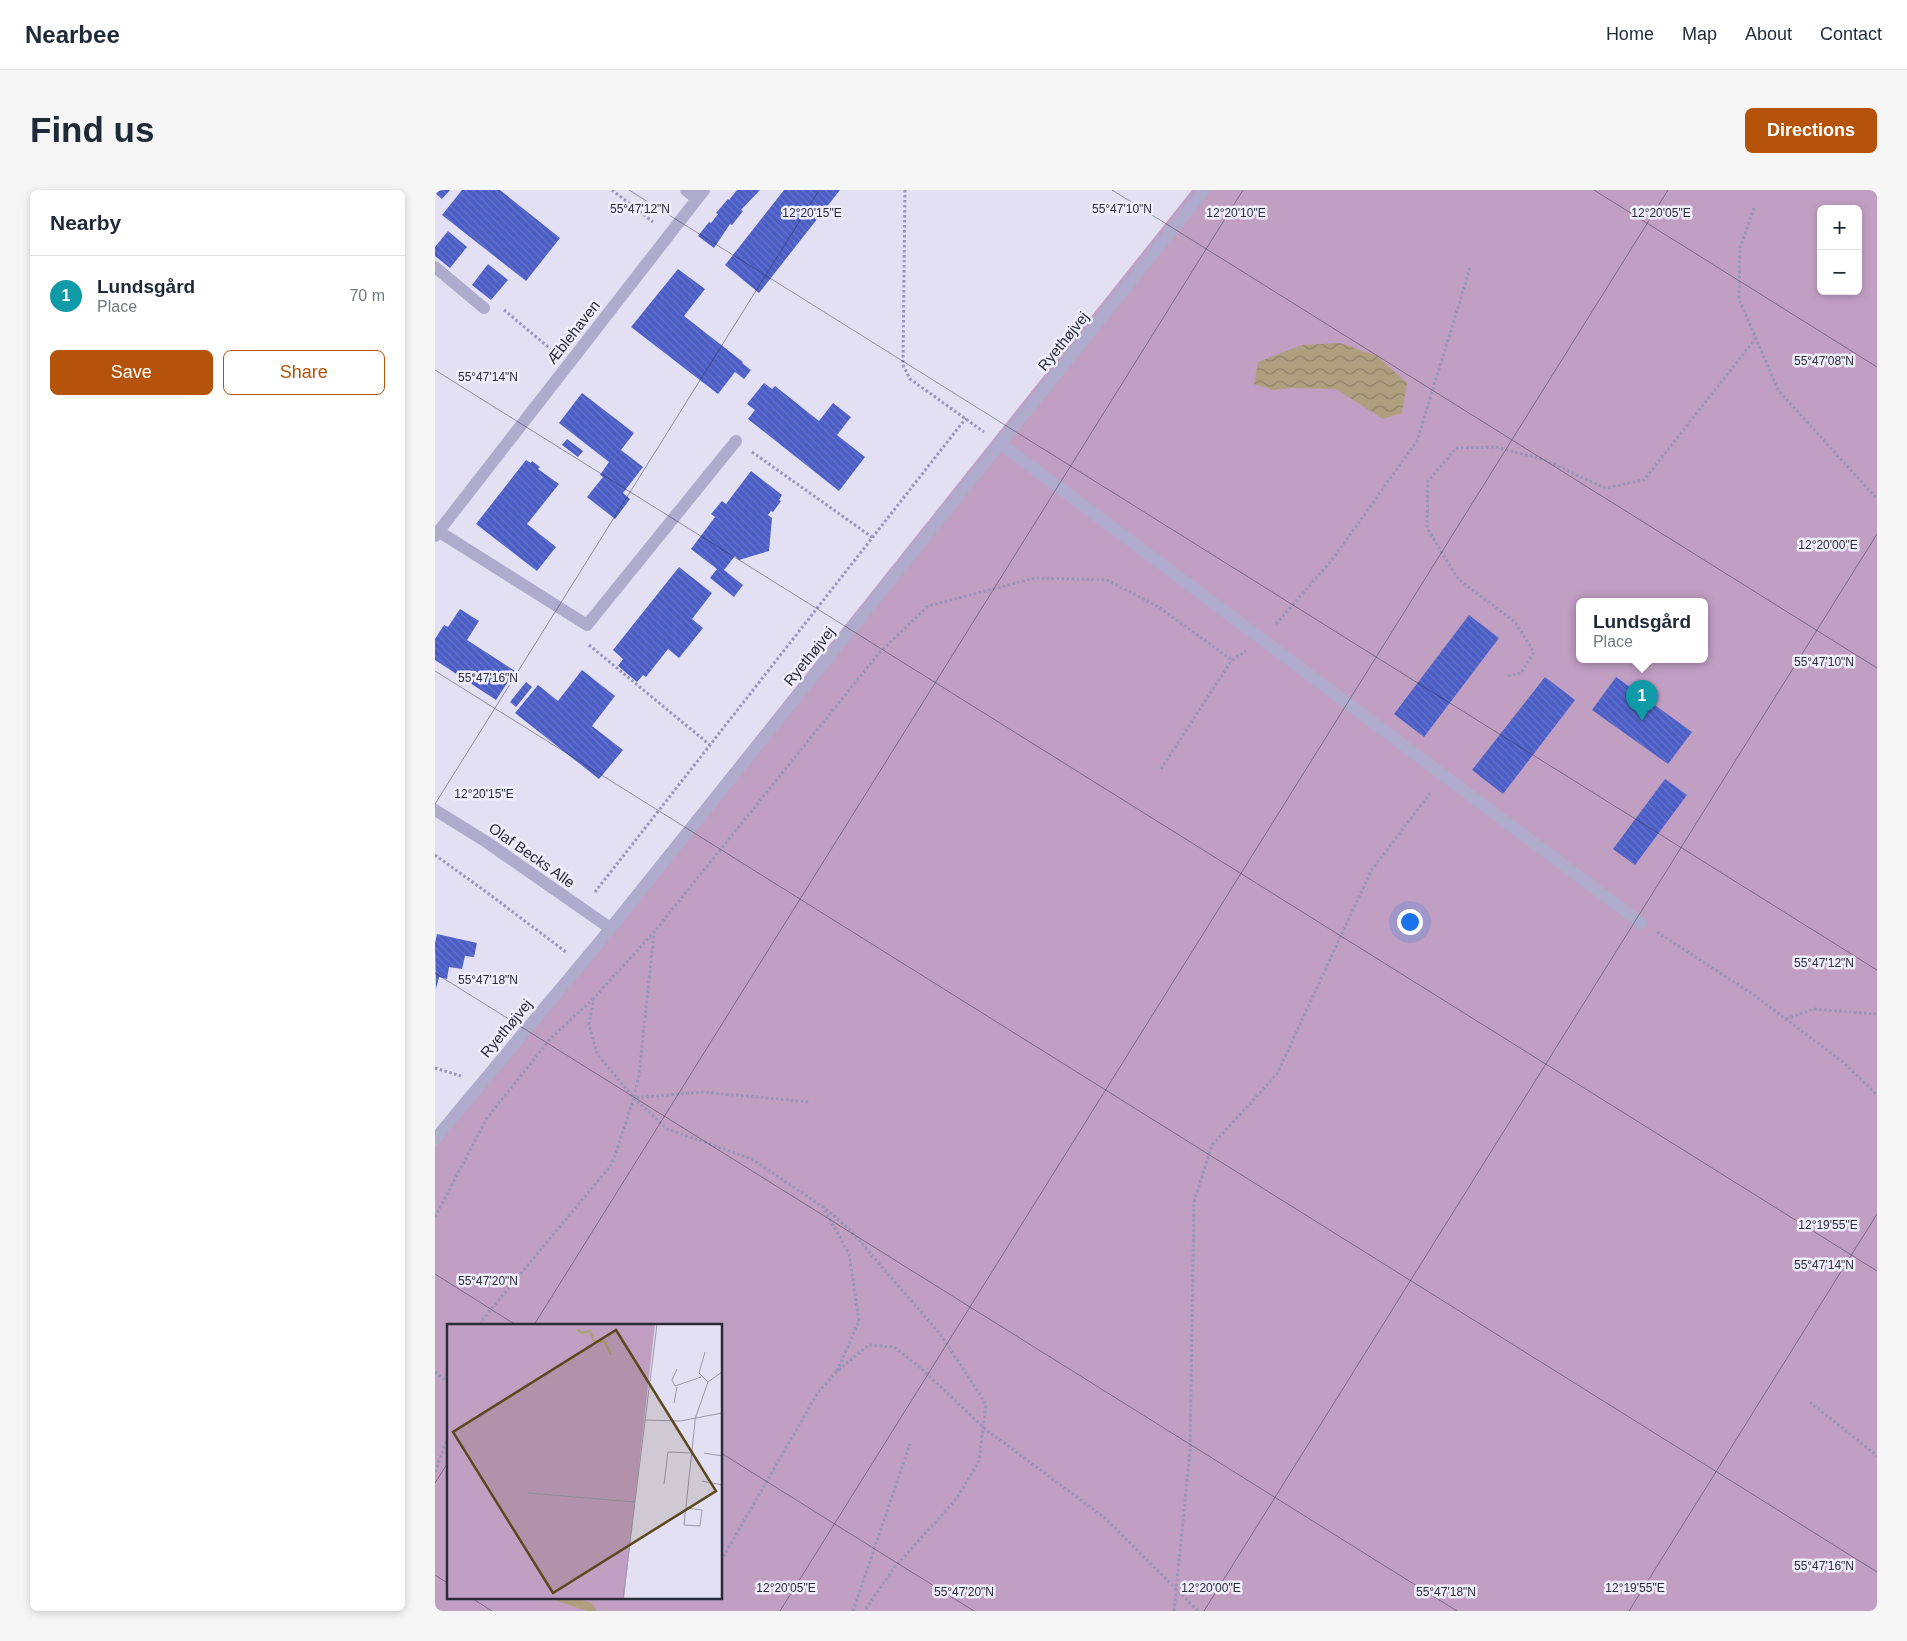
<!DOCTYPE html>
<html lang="en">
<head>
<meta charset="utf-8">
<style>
	:root { --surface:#fff; --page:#f6f6f7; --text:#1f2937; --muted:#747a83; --line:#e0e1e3; --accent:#b45309 }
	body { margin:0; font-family:Helvetica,sans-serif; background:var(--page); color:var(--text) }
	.controls { position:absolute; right:15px; top:15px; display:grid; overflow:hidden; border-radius:8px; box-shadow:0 2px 8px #0003 }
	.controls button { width:45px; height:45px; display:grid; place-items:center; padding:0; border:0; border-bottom:1px solid var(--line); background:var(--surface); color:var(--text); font:25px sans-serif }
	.you { position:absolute; left:974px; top:731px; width:18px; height:18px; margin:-12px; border:4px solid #fff; border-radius:50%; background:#1a73e8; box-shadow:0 0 0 8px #1a73e833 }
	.badge { display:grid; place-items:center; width:32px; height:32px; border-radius:50%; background:var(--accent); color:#fff; font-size:16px; font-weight:700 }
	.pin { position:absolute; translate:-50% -41px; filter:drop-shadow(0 1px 2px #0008) }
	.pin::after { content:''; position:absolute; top:26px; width:18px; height:15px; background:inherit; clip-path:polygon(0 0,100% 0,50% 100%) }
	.popup { position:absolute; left:1141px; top:408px; width:132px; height:65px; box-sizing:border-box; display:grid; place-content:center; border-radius:8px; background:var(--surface); filter:drop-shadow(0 1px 4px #0005); font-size:16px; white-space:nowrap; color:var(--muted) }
	.popup b { font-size:19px; color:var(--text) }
	.popup::after { content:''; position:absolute; left:50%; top:100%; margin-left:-10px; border:10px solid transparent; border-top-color:var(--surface) }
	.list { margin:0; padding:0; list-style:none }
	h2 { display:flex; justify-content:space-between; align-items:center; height:65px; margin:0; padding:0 20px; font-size:21px }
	h2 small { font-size:16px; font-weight:400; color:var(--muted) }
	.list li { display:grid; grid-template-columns:32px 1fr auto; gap:15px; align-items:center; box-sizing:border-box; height:80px; padding:0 20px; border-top:1px solid var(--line) }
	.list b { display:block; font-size:19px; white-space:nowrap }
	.list p { margin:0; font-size:16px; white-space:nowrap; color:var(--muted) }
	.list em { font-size:16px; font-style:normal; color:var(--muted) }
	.actions { display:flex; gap:10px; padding:15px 20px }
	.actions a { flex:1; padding:11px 0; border:1px solid var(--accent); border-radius:8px; text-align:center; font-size:18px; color:var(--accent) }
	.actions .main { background:var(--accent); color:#fff }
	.map { position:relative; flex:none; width:1442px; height:1421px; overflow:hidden; border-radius:8px }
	header { display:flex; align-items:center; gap:30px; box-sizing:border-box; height:70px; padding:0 25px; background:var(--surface); border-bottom:1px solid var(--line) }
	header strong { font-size:24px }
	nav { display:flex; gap:28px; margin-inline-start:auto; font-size:18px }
	.intro { display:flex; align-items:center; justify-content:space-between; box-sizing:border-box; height:120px; padding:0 30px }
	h1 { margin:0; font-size:35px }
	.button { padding:12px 22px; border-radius:8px; background:var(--accent); color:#fff; font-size:18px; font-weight:700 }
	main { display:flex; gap:30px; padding:0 30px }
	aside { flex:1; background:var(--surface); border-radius:8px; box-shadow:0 2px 8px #0003 }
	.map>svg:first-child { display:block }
	.green { fill:#c19fc3; fill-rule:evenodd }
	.water { fill:url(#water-waves) }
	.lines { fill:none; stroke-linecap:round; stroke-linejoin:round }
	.stream { stroke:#b09f7f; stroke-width:9 }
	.building { fill:url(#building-back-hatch) }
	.path { stroke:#9795b8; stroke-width:3; stroke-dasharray:2.5 2.5; stroke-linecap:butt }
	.minor { stroke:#aeabcc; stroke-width:12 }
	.ticks { fill:none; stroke:#2a2b3a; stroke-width:1; stroke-opacity:0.45 }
	.labels { text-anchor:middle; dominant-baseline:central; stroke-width:5; stroke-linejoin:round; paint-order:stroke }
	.street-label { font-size:15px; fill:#2a2b3a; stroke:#efedfa }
	.inset-river { fill:none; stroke:#b09f7f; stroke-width:2.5 }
	.inset-road { fill:none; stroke:#9998a9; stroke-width:1 }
	.view { fill:#5c481f; fill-opacity:0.15; stroke:#5c481f; stroke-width:2.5 }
	.inset-edge { fill:none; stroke:#2a2b3a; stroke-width:2.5 }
	.ticks-label { font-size:12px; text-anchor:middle; fill:#2a2b3a; stroke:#efedfa; stroke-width:5; stroke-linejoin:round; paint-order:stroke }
</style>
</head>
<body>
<header>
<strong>Nearbee</strong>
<nav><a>Home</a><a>Map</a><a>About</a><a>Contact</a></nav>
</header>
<div class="intro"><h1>Find us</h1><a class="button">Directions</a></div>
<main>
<aside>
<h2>Nearby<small></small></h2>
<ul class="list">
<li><span class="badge" style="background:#0f9aa8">1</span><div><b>Lundsgård</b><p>Place</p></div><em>70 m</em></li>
</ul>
<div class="actions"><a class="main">Save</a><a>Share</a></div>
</aside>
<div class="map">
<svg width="1442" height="1421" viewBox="0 0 1442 1421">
	<defs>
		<pattern id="water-waves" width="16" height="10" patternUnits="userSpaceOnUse" patternTransform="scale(1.25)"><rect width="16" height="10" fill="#b09f7f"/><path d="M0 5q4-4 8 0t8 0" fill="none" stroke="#8f8269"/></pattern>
		<pattern id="building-back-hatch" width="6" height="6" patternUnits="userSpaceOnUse" patternTransform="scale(1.25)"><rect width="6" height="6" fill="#4b5dc6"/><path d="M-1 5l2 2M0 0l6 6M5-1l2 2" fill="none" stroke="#6876c6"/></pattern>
	</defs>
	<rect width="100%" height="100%" fill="#e3e0f3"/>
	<path class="green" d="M 757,0 L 1442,0 L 1442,1421 L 0,1421 L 0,956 L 160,749 ZM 1386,19 L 1423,19 L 1423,101 L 1386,101 ZM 1144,412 L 1270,412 L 1270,470 L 1144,470 ZM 14,1135 L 286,1135 L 286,1407 L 14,1407 Z"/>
	<path class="water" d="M 905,153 L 942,166 L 972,193 L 967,223 L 948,229 L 901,199 L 856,198 L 839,200 L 819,194 L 823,172 L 867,155 Z"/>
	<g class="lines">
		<path class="stream" d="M 124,1407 L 154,1417 L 157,1421"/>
	</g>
	<path class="building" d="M 0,0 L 15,0 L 7,9 L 0,3 Z
		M 27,0 L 65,0 L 125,48 L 91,91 L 7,25 Z
		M 302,0 L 325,0 L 306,20 L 308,21 L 297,35 L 295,34 L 279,58 L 263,46 L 274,32 L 276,33 L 283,24 L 281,23 L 293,9 L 294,10 Z
		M 349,0 L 405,0 L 324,103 L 290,75 Z
		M 13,41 L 32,57 L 15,78 L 0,66 L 0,57 Z
		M 53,74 L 73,90 L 56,110 L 37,95 Z
		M 243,79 L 270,99 L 249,126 L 308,172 L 307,173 L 316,180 L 309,189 L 300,182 L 283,204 L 196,137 Z
		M 329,193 L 337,199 L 340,196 L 384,231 L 398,213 L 416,227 L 402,245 L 430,267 L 404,301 L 313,229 L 320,220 L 312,214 Z
		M 147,203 L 199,243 L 186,260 L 208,277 L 188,303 L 195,309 L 180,329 L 152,307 L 168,287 L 165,285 L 174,272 L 124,233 Z
		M 132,249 L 148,261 L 143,267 L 127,255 Z
		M 91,270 L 96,273 L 97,271 L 105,277 L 103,279 L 124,294 L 92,334 L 121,357 L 102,381 L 41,334 Z
		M 316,281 L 347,305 L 344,310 L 346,311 L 338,322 L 336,321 L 333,325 L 337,328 L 334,361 L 304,370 L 300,366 L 289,380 L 308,395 L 299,407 L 275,388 L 282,379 L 256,359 L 280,327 L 276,324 L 287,311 L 291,314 Z
		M 244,377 L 277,403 L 257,429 L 268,438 L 244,468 L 233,459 L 211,487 L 208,485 L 202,492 L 183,476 L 188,469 L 178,460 Z
		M 25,419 L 44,431 L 32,450 L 80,481 L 61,510 L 0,470 L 0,449 L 9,435 L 13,437 Z
		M 1034,425 L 1064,448 L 989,547 L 959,524 Z
		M 147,480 L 180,506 L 157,536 L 188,560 L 164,589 L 80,523 L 103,495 L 123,511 Z
		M 1110,487 L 1140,510 L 1068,604 L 1037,580 Z
		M 1181,487 L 1257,542 L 1233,574 L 1157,520 Z
		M 91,492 L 97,497 L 81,517 L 75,512 Z
		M 1230,589 L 1252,605 L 1200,675 L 1178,659 Z
		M 2,744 L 42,753 L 39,767 L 30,766 L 27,779 L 14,777 L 12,789 L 4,787 L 1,799 L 0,753 Z"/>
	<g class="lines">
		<path class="path" d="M 177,0 L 218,32
			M 470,0 L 468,175 L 475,189 L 549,242
			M 1319,18 L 1305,58 L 1304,109 L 1343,200 L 1442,309
			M 69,120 L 118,161
			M 317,262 L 437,347
			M 841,434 L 897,370 L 982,251 L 1035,78
			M 154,455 L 275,555
			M 1073,486 L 1086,483 L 1099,462 L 1080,432 L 1023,389 L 992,338 L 993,291 L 1021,258 L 1061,257 L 1110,270 L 1170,298 L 1209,290 L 1321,148
			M 726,579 L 797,470 L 811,461
			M 0,665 L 50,701 L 131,762
			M 160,702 L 531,228
			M 1222,742 L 1316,803 L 1409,873 L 1442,905
			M 1351,829 L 1378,819 L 1442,824
			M 0,878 L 26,886
			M 199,907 L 204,885 L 219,742
			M 391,1019 L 414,1039 L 506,1145 L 551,1214 L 544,1271 L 522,1308 L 460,1377 L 429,1421
			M 0,1027 L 52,928 L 116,848 L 158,809
			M 46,1135 L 48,1129 L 177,974 L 199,908 L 268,902 L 374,912
			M 402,1181 L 424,1131 L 414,1064 L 388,1017 L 317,969 L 232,939 L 199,908 L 162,864 L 154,834 L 159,808 L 219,742 L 444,463 L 493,416 L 600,388 L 672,390 L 722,416 L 797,470
			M 0,1182 L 14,1193
			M 1375,1212 L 1442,1266
			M 0,1282 L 14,1244
			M 286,1371 L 382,1204 L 402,1181 L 434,1155 L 459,1157 L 488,1180 L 549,1238 L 670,1328 L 763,1421
			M 418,1421 L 475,1254
			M 739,1421 L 755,1261 L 759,1012 L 777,955 L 842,884 L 936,681 L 996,602"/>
		<path class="minor" d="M 251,0 L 262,9
			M 0,77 L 49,118
			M 566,254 L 1206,733
			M 3,341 L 152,435 L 301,251
			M 0,346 L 269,0
			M 0,620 L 50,651 L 175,738
			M 0,949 L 166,750 L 769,0"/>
	</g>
	<path class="ticks" d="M 194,0 L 1442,780M 677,0 L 1442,478M 1159,0 L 1442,177M 0,180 L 1442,1081M 0,481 L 1442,1382M 0,614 L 384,0M 0,783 L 1022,1421M 0,1084 L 81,1135M 99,1135 L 808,0M 286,1263 L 539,1421M 0,1293 L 14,1271M 0,1385 L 14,1394M 35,1407 L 57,1421M 345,1421 L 1233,0M 769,1421 L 1442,344M 1194,1421 L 1442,1024"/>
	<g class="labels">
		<g class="street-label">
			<text transform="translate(138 142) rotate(-52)">Æblehaven</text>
			<text transform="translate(628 151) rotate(-51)">Ryethøjvej</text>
			<text transform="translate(374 466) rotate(-51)">Ryethøjvej</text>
			<text transform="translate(97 665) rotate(35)">Olaf Becks Alle</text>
			<text transform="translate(71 838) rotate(-50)">Ryethøjvej</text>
		</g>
	</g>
	<g transform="translate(12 1134)">
		<rect width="275" height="275" fill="#e3e0f3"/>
		<path d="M 0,0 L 208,0 L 177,275 L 0,275 Z" fill="#c19fc3"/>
		<path class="inset-river" d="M 131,5 L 134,9 L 143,7 L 147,17 L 158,18 L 164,31"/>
		<path class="inset-road" d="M 258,28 L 252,49 L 261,58M 230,45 L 225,56 L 228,62 L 254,53M 227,79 L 230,63M 197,96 L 233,97 L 275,89M 257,129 L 275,132M 255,157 L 275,161M 217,160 L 221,128 L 245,129M 81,169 L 187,178M 239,184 L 255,186 L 253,202 L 237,201 L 248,98 L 248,95 L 261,58 L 275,48M 176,275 L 210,0"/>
		<path class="view" d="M 169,6 L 269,167 L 106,269 L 6,108 Z"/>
		<rect width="275" height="275" class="inset-edge"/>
	</g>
	<g class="ticks-label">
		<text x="687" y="23">55°47'10"N</text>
		<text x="205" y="23">55°47'12"N</text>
		<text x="377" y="27">12°20'15"E</text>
		<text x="801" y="27">12°20'10"E</text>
		<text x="1226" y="27">12°20'05"E</text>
		<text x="1389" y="175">55°47'08"N</text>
		<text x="53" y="191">55°47'14"N</text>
		<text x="1393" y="359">12°20'00"E</text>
		<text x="1389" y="476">55°47'10"N</text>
		<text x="53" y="492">55°47'16"N</text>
		<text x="49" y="608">12°20'15"E</text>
		<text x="1389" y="777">55°47'12"N</text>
		<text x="53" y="794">55°47'18"N</text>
		<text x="1393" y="1039">12°19'55"E</text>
		<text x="1389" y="1079">55°47'14"N</text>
		<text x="53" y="1095">55°47'20"N</text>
		<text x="1389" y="1380">55°47'16"N</text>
		<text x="351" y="1402">12°20'05"E</text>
		<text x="776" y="1402">12°20'00"E</text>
		<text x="1200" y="1402">12°19'55"E</text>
		<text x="529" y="1406">55°47'20"N</text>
		<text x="1011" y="1406">55°47'18"N</text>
	</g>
</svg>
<div class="controls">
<button>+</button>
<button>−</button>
</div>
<div class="you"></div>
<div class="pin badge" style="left:1207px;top:531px;background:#0f9aa8">1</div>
<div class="popup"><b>Lundsgård</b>Place</div>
</div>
</main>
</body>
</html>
